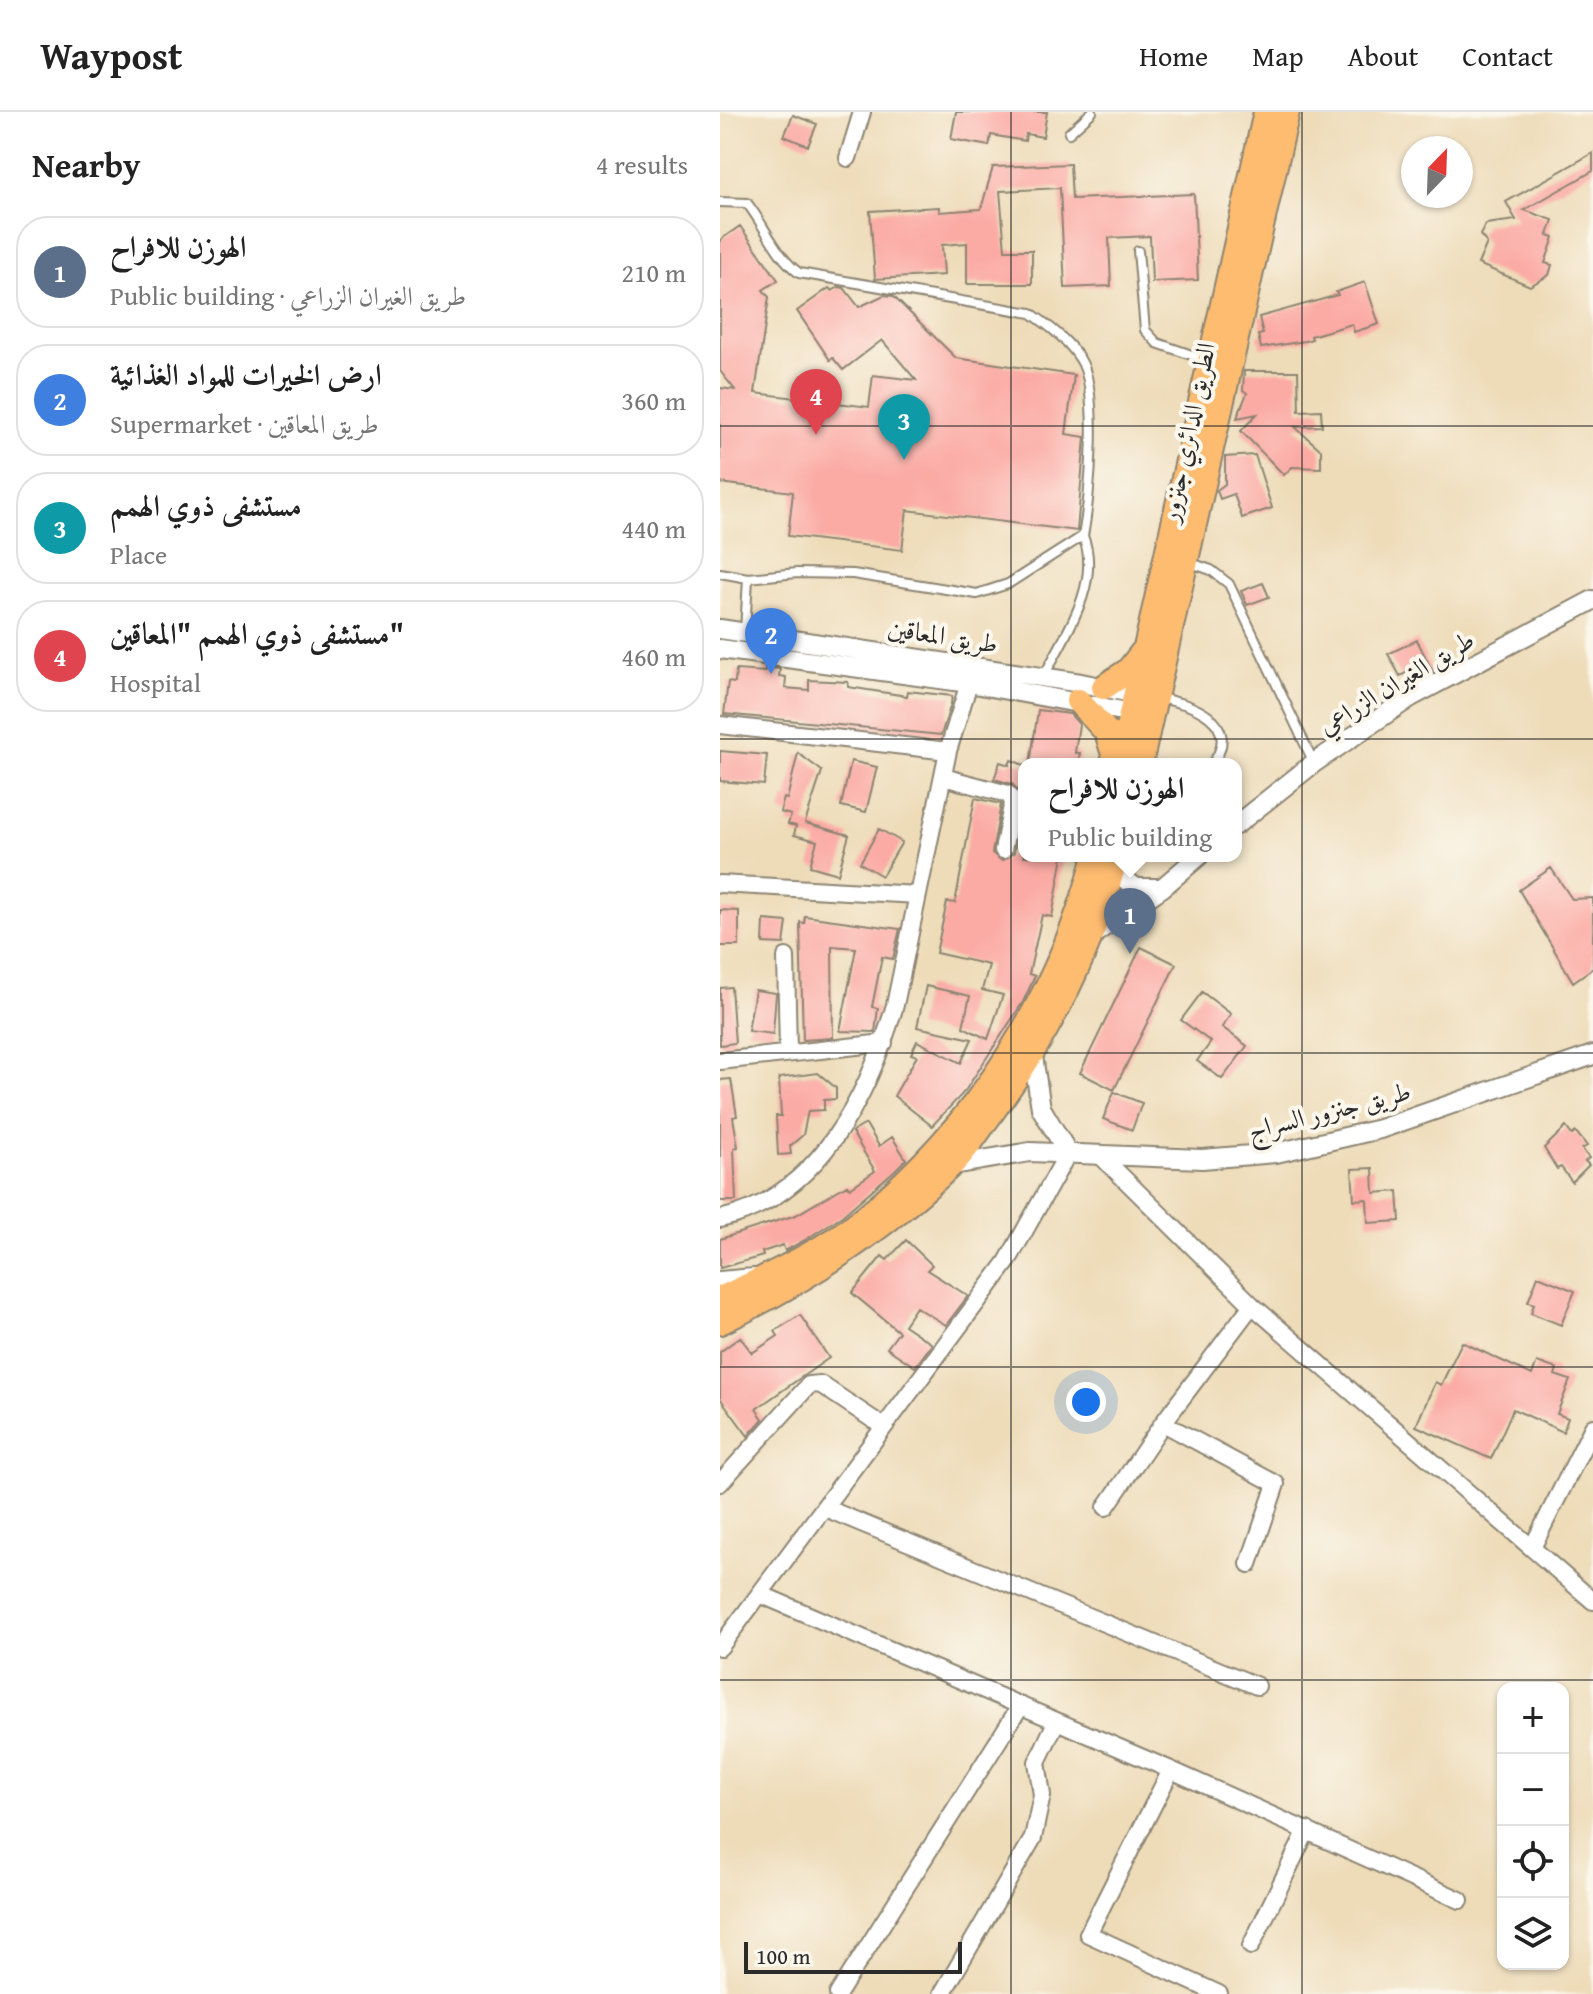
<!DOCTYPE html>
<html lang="en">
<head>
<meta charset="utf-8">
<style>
	:root { --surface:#fff; --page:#f2f2f2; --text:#222; --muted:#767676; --line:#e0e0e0; --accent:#b45309 }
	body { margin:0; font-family:"Gentium Book Plus",Amiri,serif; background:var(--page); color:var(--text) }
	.controls { position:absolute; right:24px; bottom:24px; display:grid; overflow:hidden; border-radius:16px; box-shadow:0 2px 6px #0004 }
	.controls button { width:72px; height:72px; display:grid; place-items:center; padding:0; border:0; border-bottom:2px solid var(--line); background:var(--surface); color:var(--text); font:40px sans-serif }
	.compass { position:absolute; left:681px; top:24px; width:72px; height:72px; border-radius:50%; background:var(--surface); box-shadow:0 2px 6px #0004; rotate:23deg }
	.scale { position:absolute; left:24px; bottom:20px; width:218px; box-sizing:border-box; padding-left:8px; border:4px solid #2b2b2b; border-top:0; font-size:22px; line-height:28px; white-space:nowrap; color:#2b2b2b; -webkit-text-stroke:6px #fbf7ec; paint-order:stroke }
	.you { position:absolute; left:366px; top:1290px; width:28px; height:28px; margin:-20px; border:6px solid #fff; border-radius:50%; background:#1a73e8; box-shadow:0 0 0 12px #1a73e833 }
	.badge { display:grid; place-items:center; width:52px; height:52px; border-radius:50%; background:var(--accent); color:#fff; font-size:26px; font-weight:700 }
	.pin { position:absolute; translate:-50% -66px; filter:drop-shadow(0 2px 4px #0008) }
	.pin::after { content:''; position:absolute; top:42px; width:28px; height:24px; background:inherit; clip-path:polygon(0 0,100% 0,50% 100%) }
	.popup { position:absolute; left:298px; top:646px; width:224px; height:104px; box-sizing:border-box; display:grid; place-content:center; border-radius:16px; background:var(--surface); filter:drop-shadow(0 2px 6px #0005); font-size:26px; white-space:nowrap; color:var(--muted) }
	.popup b { font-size:30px; color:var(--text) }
	.popup::after { content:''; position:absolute; left:50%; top:100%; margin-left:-16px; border:16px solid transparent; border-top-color:var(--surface) }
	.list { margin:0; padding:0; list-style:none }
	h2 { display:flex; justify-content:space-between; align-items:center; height:104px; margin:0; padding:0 32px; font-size:34px }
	h2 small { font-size:26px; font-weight:400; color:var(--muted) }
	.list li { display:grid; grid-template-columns:52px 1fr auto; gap:24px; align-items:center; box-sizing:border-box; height:112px; margin:0 16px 16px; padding:0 16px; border:2px solid var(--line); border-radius:32px }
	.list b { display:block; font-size:30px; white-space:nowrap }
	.list p { margin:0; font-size:26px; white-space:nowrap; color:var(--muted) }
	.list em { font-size:26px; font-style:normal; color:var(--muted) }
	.icon { flex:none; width:44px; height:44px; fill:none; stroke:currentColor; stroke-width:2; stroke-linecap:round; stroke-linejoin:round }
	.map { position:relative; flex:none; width:873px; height:1882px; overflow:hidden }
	header { display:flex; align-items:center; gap:48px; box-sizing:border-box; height:112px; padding:0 40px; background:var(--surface); border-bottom:2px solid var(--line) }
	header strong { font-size:38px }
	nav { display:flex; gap:44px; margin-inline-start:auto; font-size:28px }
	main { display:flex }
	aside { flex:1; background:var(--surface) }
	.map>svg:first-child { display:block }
	.building { fill:#fbaaa4 }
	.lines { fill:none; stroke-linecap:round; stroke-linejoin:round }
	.service-casing { stroke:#8c8472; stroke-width:12 }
	.minor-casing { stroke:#8c8472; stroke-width:20 }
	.tertiary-casing { stroke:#8c8472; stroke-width:22 }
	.primary-casing { stroke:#8c8472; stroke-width:28 }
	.service { stroke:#fff; stroke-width:8 }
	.minor { stroke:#fff; stroke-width:16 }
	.tertiary { stroke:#fff; stroke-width:18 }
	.primary { stroke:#febc70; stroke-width:24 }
	.grid { fill:none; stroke:#2b2b2b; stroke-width:2; stroke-opacity:0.55 }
	.labels { text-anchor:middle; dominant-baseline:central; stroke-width:8; stroke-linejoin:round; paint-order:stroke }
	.street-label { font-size:26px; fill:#2b2b2b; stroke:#fbf7ec }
</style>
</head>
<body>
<header>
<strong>Waypost</strong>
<nav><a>Home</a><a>Map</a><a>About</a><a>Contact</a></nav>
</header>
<main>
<aside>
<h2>Nearby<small>4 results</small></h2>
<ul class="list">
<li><span class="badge" style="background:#5c6f8a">1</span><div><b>الهوزن للافراح</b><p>Public building · طريق الغيران الزراعي</p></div><em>210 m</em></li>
<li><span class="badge" style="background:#3f7fe0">2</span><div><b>ارض الخيرات للمواد الغذائية</b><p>Supermarket · طريق المعاقين</p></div><em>360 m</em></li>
<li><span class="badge" style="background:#0f9aa8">3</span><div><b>مستشفى ذوي الهمم</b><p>Place</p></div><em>440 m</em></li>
<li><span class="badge" style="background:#e0444e">4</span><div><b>مستشفى ذوي الهمم &quot;المعاقين&quot;</b><p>Hospital</p></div><em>460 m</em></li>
</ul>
</aside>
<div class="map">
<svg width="873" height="1882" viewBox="0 0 873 1882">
	<rect width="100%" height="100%" fill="#fbf7ec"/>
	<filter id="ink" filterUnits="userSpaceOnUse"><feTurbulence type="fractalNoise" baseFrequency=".0125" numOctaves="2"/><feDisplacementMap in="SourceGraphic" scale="16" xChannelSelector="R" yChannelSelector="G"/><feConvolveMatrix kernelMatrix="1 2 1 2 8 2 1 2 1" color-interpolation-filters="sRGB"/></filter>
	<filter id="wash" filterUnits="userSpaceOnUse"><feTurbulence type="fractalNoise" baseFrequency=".006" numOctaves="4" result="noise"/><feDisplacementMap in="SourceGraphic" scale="32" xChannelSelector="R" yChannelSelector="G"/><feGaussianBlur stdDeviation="1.8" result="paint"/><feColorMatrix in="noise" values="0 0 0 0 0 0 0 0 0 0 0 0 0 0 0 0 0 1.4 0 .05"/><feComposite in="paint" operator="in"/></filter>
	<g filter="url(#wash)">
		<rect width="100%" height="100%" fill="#eedcb9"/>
		<g id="blocks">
			<path class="building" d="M 236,0 L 327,0 L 323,25 L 306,22 L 305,29 L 271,23 L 269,34 L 231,27 Z
				M 73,3 L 97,12 L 88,34 L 64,24 Z
				M 873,41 L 873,59 L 804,98 L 833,108 L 828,123 L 834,125 L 825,151 L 832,153 L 829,163 L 810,174 L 758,152 L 767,131 L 760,123 L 766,112 L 796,108 L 786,90 Z
				M 350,52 L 352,87 L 474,82 L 478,168 L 432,170 L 430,124 L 389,126 L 391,174 L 345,176 L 340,76 L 280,79 L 285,138 L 312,138 L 312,172 L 247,172 L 247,131 L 222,133 L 224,163 L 155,167 L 150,99 L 219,95 L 219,100 L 261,97 L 273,55 Z
				M 20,114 L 58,168 L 43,178 L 49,185 L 35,281 L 149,295 L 153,263 L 196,268 L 162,228 L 123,258 L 113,246 L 110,248 L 77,199 L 109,176 L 112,179 L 119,175 L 124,176 L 139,195 L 164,183 L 173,184 L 236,246 L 354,263 L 346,322 L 365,325 L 357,419 L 187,398 L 182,438 L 68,424 L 73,380 L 0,371 L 0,276 L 15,278 L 0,259 L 0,128 Z
				M 645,170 L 659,212 L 634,220 L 632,212 L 591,224 L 592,227 L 585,229 L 541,236 L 538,223 L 543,222 L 539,205 L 618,183 L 616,180 Z
				M 524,259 L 578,259 L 579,299 L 601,298 L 602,314 L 575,315 L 601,338 L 601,356 L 572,355 L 564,363 L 521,319 L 537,302 L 517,306 L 527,281 L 523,278 Z
				M 535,343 L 552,396 L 522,406 L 514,382 L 500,387 L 497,378 L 505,372 L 505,345 Z
				M 543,471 L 549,485 L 527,493 L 521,479 Z
				M 697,528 L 713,560 L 699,567 L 694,557 L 680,564 L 668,542 Z
				M 45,555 L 60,557 L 59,564 L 66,565 L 65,576 L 89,578 L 89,568 L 128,570 L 128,575 L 187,584 L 188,579 L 232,584 L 231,592 L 221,623 L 4,602 L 8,570 L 15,571 L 16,558 L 45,560 Z
				M 318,598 L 350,602 L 359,612 L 355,641 L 360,641 L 358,652 L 310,652 Z
				M 0,639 L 47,643 L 44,673 L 0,669 Z
				M 78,641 L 102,659 L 85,711 L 129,723 L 118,762 L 90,754 L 97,729 L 74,723 L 76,714 L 68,712 L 71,703 L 60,700 L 64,686 L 67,687 Z
				M 291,648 L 304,653 L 304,744 L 343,744 L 332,805 L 322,803 L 309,862 L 315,864 L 303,890 L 245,979 L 212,1014 L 174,984 L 197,944 L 191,942 L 197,929 L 241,951 L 252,927 L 197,915 L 206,874 L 250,884 L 243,915 L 268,927 L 283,883 L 262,878 L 269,853 L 216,841 L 227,790 L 235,791 L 255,686 L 281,692 L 272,741 L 282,749 L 294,741 L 304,686 L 292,672 L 274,667 L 280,650 L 289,653 Z
				M 131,649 L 157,655 L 146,700 L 121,694 Z
				M 159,717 L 182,730 L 162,764 L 140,751 Z
				M 831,756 L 852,787 L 873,786 L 873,856 L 853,870 L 799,778 Z
				M 0,798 L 19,799 L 19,834 L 0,834 Z
				M 85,804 L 180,817 L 173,847 L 162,845 L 152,895 L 158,896 L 155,920 L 120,919 L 136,836 L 112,834 L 113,926 L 83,928 L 80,810 L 84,811 Z
				M 44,808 L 67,810 L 64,832 L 43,831 Z
				M 421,835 L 456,852 L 394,978 L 360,961 Z
				M 11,875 L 15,931 L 0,933 L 0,876 Z
				M 35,878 L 56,881 L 53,922 L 28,919 Z
				M 482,880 L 511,902 L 502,915 L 527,934 L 502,967 L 477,949 L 491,930 L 461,908 Z
				M 98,961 L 116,976 L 116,987 L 104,988 L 104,998 L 88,999 L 83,1023 L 70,1034 L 71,1042 L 58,1043 L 56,1004 L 61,1004 L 59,966 Z
				M 11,967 L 17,1004 L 13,1005 L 18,1035 L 14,1036 L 16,1089 L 0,1089 L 0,968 Z
				M 394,980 L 422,991 L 412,1018 L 383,1007 Z
				M 146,1012 L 159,1034 L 172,1025 L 186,1047 L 174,1059 L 122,1104 L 85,1128 L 65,1139 L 63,1133 L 42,1140 L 43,1144 L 0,1156 L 0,1127 L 76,1103 L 127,1073 L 130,1076 L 155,1059 L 132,1020 Z
				M 846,1015 L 852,1023 L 856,1020 L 867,1034 L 862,1037 L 869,1046 L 865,1049 L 869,1053 L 852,1070 L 841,1055 L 837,1057 L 824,1036 Z
				M 653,1056 L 654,1081 L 678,1079 L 680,1109 L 648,1111 L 647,1087 L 634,1088 L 632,1057 Z
				M 186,1128 L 212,1153 L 207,1158 L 248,1184 L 226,1213 L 196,1195 L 184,1213 L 212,1232 L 195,1255 L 167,1236 L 179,1220 L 132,1181 L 162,1144 L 167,1148 Z
				M 818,1164 L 855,1179 L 841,1213 L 811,1201 L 814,1192 L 808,1190 Z
				M 80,1203 L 109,1246 L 36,1297 L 43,1307 L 28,1324 L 0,1286 L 0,1240 L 20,1225 L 32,1241 L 58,1224 L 55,1219 Z
				M 742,1230 L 812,1263 L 817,1250 L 837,1257 L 835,1263 L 850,1268 L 837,1302 L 848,1306 L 843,1320 L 793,1297 L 771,1347 L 696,1314 L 715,1270 L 721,1273 Z"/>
		</g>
	</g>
	<g filter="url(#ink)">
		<use href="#blocks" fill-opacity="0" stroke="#8c8472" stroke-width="2"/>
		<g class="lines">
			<g class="service-casing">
				<path id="service" d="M 349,21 L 372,0
					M 0,90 L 27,91 C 45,114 56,144 79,161 L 311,201 C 329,214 348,228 360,247 C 380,277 370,388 363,424 L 288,472 L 257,482 L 133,462 L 77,461 L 28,466
					M 418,139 L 425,218 L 437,231 L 486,248
					M 468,450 L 491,458 L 509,472 L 594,651
					M 0,461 L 28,466 L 25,520
					M 324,564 C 345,523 382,471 363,424
					M 437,586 C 470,590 524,610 492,652"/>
			</g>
			<g class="minor-casing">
				<path id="minor" d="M 128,46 L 142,0
					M 0,613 L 228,639
					M 223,665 L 288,682 L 293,689 L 283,738
					M 0,772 L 198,783
					M 66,845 L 68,940
					M 0,949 L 164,931
					M 379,1042 L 532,1193 L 873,1489
					M 0,1107 C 99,1085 149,982 175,893 L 228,639 L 249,571
					M 0,1168 L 34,1165
					M 443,1311 L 556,1372 L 529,1452
					M 0,1371 L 89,1273 L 100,1272 L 164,1315
					M 386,1395 L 443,1311 L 532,1193
					M 105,1396 L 537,1574
					M 812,1436 L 873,1315
					M 42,1483 L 451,1658 L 740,1788
					M 0,1535 L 287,1150 L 348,1041
					M 451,1658 L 368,1822 L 499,1882
					M 531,1834 L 587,1718
					M 118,1882 L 299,1596
					M 222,1882 L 313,1726 L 322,1683 L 317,1650 L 336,1610"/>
			</g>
			<g class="tertiary-casing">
				<path id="tertiary" d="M 0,517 L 361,571 L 426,584
					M 0,537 L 249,571 L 424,603
					M 516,713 L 594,651 L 691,585 L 873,488
					M 394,751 L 401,764 L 416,776 L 440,776
					M 371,824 L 443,775 L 479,744
					M 313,944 L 321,996 L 348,1041
					M 232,1053 L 310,1040 L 482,1047 L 556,1041 L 660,1017 L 873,943"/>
			</g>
			<g class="primary-casing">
				<path id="primary" d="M 384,575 L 408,559 L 422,541
					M 358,589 L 387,620 L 397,652
					M 400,652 L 546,0
					M 420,652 L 567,0
					M 0,1187 C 49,1164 101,1141 143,1107 C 258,1013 338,887 376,744
					M 0,1210 C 84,1170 164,1118 231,1053 C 247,1038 259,1017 272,1000 C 330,920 371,840 396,744"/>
			</g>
			<use href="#service" class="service"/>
			<use href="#minor" class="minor"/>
			<use href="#tertiary" class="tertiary"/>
			<use href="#primary" class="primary"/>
		</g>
	</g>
	<path class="grid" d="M 291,0 L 291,1882M 582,0 L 582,1882M 0,314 L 873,314M 0,627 L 873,627M 0,941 L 873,941M 0,1255 L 873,1255M 0,1568 L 873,1568"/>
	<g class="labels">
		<g class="street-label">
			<text transform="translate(467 320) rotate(-78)">الطريق الدائري جنزور</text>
			<text transform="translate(223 523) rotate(9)">طريق المعاقين</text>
			<text transform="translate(676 570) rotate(-31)">طريق الغيران الزراعي</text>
			<text transform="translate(609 998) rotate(-14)">طريق جنزور السراج</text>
		</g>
	</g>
</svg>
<div class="controls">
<button>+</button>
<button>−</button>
<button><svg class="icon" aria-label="locate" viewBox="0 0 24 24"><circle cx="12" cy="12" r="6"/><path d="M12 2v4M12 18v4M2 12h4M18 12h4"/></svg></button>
<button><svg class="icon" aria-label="layers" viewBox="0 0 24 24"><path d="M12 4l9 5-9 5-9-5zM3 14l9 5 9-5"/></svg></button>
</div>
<svg class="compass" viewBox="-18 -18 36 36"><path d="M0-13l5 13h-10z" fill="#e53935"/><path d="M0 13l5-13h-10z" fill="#767676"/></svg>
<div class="scale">100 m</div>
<div class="you"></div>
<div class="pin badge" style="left:410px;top:842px;background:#5c6f8a">1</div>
<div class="popup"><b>الهوزن للافراح</b>Public building</div>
<div class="pin badge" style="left:51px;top:562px;background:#3f7fe0">2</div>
<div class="pin badge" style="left:184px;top:348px;background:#0f9aa8">3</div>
<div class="pin badge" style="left:96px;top:323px;background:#e0444e">4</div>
</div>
</main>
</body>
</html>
